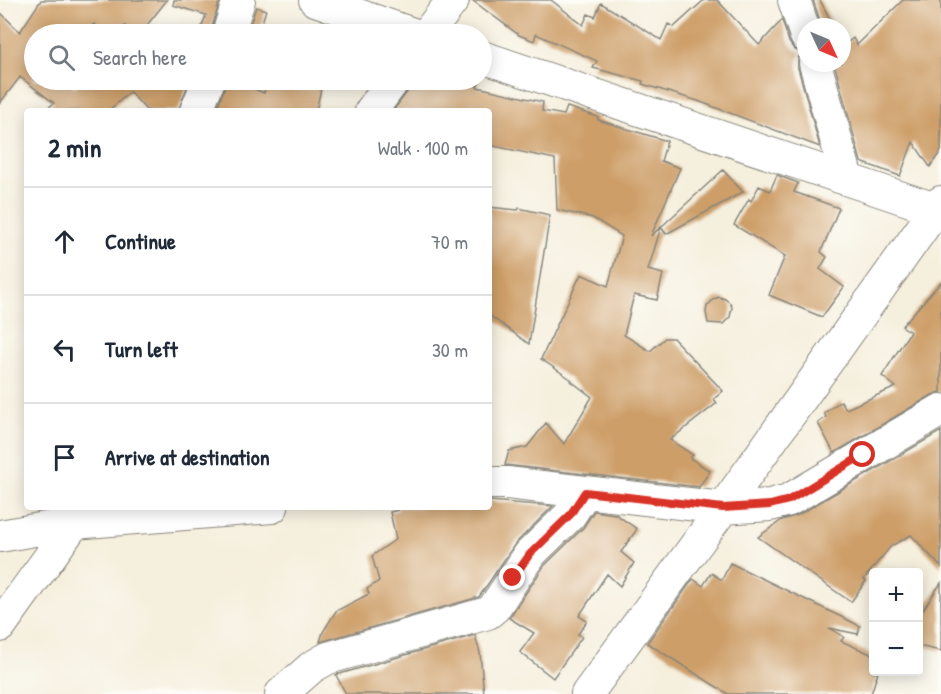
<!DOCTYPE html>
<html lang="en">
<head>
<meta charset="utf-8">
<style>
	:root { --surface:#fff; --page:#f6f6f7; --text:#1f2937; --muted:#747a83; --line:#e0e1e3 }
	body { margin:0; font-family:"Patrick Hand",sans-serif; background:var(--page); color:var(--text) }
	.controls { position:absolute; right:18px; bottom:18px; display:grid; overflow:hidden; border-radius:6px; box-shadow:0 3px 15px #0003 }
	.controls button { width:54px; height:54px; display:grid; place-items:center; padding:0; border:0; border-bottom:2px solid var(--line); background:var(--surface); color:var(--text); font:30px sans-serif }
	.compass { position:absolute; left:797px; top:18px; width:54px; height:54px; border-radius:50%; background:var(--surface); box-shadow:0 3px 15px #0003; rotate:134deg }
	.stop { position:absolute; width:18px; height:18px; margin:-14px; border:4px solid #d93025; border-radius:50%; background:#fff }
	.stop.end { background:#d93025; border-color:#fff; box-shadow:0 2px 6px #0008 }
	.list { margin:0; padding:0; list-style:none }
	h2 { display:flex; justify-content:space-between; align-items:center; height:78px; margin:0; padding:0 24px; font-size:26px }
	h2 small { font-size:20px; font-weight:400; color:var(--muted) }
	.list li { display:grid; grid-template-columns:39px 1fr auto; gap:18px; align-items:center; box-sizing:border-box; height:108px; padding:0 24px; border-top:2px solid var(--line) }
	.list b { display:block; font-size:22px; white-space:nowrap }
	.list em { font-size:20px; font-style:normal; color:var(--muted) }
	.icon { flex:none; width:33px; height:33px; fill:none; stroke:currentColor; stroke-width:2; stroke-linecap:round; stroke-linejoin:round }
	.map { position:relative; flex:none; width:941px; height:694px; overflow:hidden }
	.search { position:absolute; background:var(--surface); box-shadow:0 3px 15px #0003; left:24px; top:24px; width:468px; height:66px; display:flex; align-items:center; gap:15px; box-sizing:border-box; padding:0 21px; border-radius:33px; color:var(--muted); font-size:22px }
	.panel { position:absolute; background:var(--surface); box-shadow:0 3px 15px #0003; left:24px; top:108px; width:468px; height:402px; border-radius:6px }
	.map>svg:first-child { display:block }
	.building { fill:#cd9e67 }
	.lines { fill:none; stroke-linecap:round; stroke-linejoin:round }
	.minor-casing { stroke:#88867c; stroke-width:34 }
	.minor { stroke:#fff; stroke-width:32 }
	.route { stroke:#d93025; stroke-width:8 }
</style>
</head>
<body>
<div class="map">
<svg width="941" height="694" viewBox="0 0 941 694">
	<rect width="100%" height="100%" fill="#fdfcf7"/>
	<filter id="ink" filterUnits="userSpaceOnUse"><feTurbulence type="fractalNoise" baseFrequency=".0167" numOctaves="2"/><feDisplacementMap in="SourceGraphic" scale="12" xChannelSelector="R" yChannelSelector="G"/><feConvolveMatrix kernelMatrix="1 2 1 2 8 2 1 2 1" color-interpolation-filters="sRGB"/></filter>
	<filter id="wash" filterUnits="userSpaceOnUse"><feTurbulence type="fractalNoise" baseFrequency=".008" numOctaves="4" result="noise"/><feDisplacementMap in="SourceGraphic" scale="24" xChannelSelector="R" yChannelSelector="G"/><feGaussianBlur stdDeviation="1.35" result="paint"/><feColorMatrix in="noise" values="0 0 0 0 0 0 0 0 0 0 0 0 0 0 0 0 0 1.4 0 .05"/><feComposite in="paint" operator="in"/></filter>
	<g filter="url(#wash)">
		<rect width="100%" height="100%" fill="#f5efdd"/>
		<g id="blocks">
			<path class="building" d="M 41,0 L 167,0 L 140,34 L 137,34 L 125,26 L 116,34 L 104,34 L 94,24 L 84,34 L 34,34 L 34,80 L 66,80 L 74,87 L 84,80 L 190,80 L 178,111 L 147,111 L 130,92 L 108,111 L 44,111 L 54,103 L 20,77 L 0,103 L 0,12 L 20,32 Z
				M 174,0 L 220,0 L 210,34 L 199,34 L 206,15 L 173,5 Z
				M 472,0 L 551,0 L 583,25 L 588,14 L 595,17 L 601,3 L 661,40 L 668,24 L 674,27 L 704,0 L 717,0 L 759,45 L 782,20 L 789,42 L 794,49 L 801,53 L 798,59 L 798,68 L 820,147 L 698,101 L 642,84 L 643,81 L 593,68 L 597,61 L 536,34 L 534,41 L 519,35 Z
				M 813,0 L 820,0 L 834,27 L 822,27 Z
				M 903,0 L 941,0 L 941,151 L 930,167 L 913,142 L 900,176 L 861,162 L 834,63 L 842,63 L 842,41 L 844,45 L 853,38 L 857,45 Z
				M 256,7 L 266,10 L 259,32 L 249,28 Z
				M 227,80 L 233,80 L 264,93 L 267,80 L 323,80 L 316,111 L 216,111 Z
				M 416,80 L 480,80 L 477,87 L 543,102 L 542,111 L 564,115 L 567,107 L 598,117 L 598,120 L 667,141 L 661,161 L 680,168 L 651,236 L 661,227 L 648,270 L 663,274 L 657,300 L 634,295 L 624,335 L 650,351 L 665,338 L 673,338 L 723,391 L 714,399 L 717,403 L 670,440 L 693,455 L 690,458 L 710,471 L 699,487 L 505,465 L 509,451 L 527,447 L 546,423 L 564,444 L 592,397 L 571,381 L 572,380 L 541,359 L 581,274 L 608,286 L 622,236 L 593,218 L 557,210 L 555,159 L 489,145 L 489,111 L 393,111 Z
				M 723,170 L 743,192 L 666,234 L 661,227 Z
				M 777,175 L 798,183 L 794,192 L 839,208 L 821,252 L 827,257 L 820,269 L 844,287 L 822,317 L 769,295 L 785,256 L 734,225 L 749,199 L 751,201 L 759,186 L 770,191 Z
				M 489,207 L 518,210 L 519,208 L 550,215 L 529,344 L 489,315 Z
				M 941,282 L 941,392 L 932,395 L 834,453 L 818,423 L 826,417 L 824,413 L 841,401 L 846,409 L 896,387 L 882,376 L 910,332 L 902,326 Z
				M 719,297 L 725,299 L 730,303 L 732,307 L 730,317 L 723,324 L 708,323 L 706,312 L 707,306 L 714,299 Z
				M 941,431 L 941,567 L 911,535 L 891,546 L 864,579 L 866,581 L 851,602 L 758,537 L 782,520 L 798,515 Z
				M 489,501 L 553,506 L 515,544 L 479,597 L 320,642 L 323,632 L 336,611 L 369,594 L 367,589 L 379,581 L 372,556 L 396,539 L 390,512 L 398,510 L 397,507 L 489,507 Z
				M 594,511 L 615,514 L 637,529 L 621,552 L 634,563 L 620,586 L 607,574 L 579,616 L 587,621 L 578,634 L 582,637 L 553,678 L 520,652 L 534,633 L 509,618 L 544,566 L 583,528 Z
				M 730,563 L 860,626 L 858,634 L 829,628 L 844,637 L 841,641 L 873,655 L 873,672 L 878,672 L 871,694 L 728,694 L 647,643 L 693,579 L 703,586 L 711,573 L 722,580 Z
				M 941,583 L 941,651 L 918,646 L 918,617 Z
				M 475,635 L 480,653 L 484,694 L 346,694 L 336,675 Z"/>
		</g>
	</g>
	<g filter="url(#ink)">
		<use href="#blocks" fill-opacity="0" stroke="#88867c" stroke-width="1.5"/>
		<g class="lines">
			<g class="minor-casing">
				<path id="minor" d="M 315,0 L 413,34
					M 794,0 L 806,36
					M 228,34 L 239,0
					M 427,34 L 453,0
					M 482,57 L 941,211
					M 815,63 L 847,179
					M 196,111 L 209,80
					M 371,111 L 394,80
					M 489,483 L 507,483 L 723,508 L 770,505 L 789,500 L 941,410
					M 0,536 L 74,523 L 272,507
					M 0,626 L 80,515
					M 281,694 L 312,667 L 328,658 L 488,613 L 494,608 L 530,554 L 570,515 L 585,492
					M 587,694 L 723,508 L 941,202"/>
			</g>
			<use href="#minor" class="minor"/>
		</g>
	</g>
	<g class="lines" filter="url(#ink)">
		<path class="route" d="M 513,578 L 530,554 L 570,515 L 585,492 L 723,508 L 770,505 L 789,500 L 863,455"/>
	</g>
</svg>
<div class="controls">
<button>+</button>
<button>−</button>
</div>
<svg class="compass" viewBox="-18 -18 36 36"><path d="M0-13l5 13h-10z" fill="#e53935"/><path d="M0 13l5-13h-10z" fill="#747a83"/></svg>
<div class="stop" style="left:863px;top:455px"></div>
<div class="stop end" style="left:513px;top:578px"></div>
<div class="search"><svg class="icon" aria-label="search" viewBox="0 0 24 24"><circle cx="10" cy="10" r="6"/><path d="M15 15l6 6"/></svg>Search here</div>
<section class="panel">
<h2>2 min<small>Walk · 100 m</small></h2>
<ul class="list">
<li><svg class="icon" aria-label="ahead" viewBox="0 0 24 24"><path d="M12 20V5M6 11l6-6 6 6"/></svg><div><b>Continue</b></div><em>70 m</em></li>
<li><svg class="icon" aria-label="left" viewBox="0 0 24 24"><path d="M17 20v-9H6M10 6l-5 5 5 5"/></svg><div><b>Turn left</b></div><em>30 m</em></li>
<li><svg class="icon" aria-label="arrive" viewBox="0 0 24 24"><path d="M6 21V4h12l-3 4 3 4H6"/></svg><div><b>Arrive at destination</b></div></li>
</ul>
</section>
</div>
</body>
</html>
